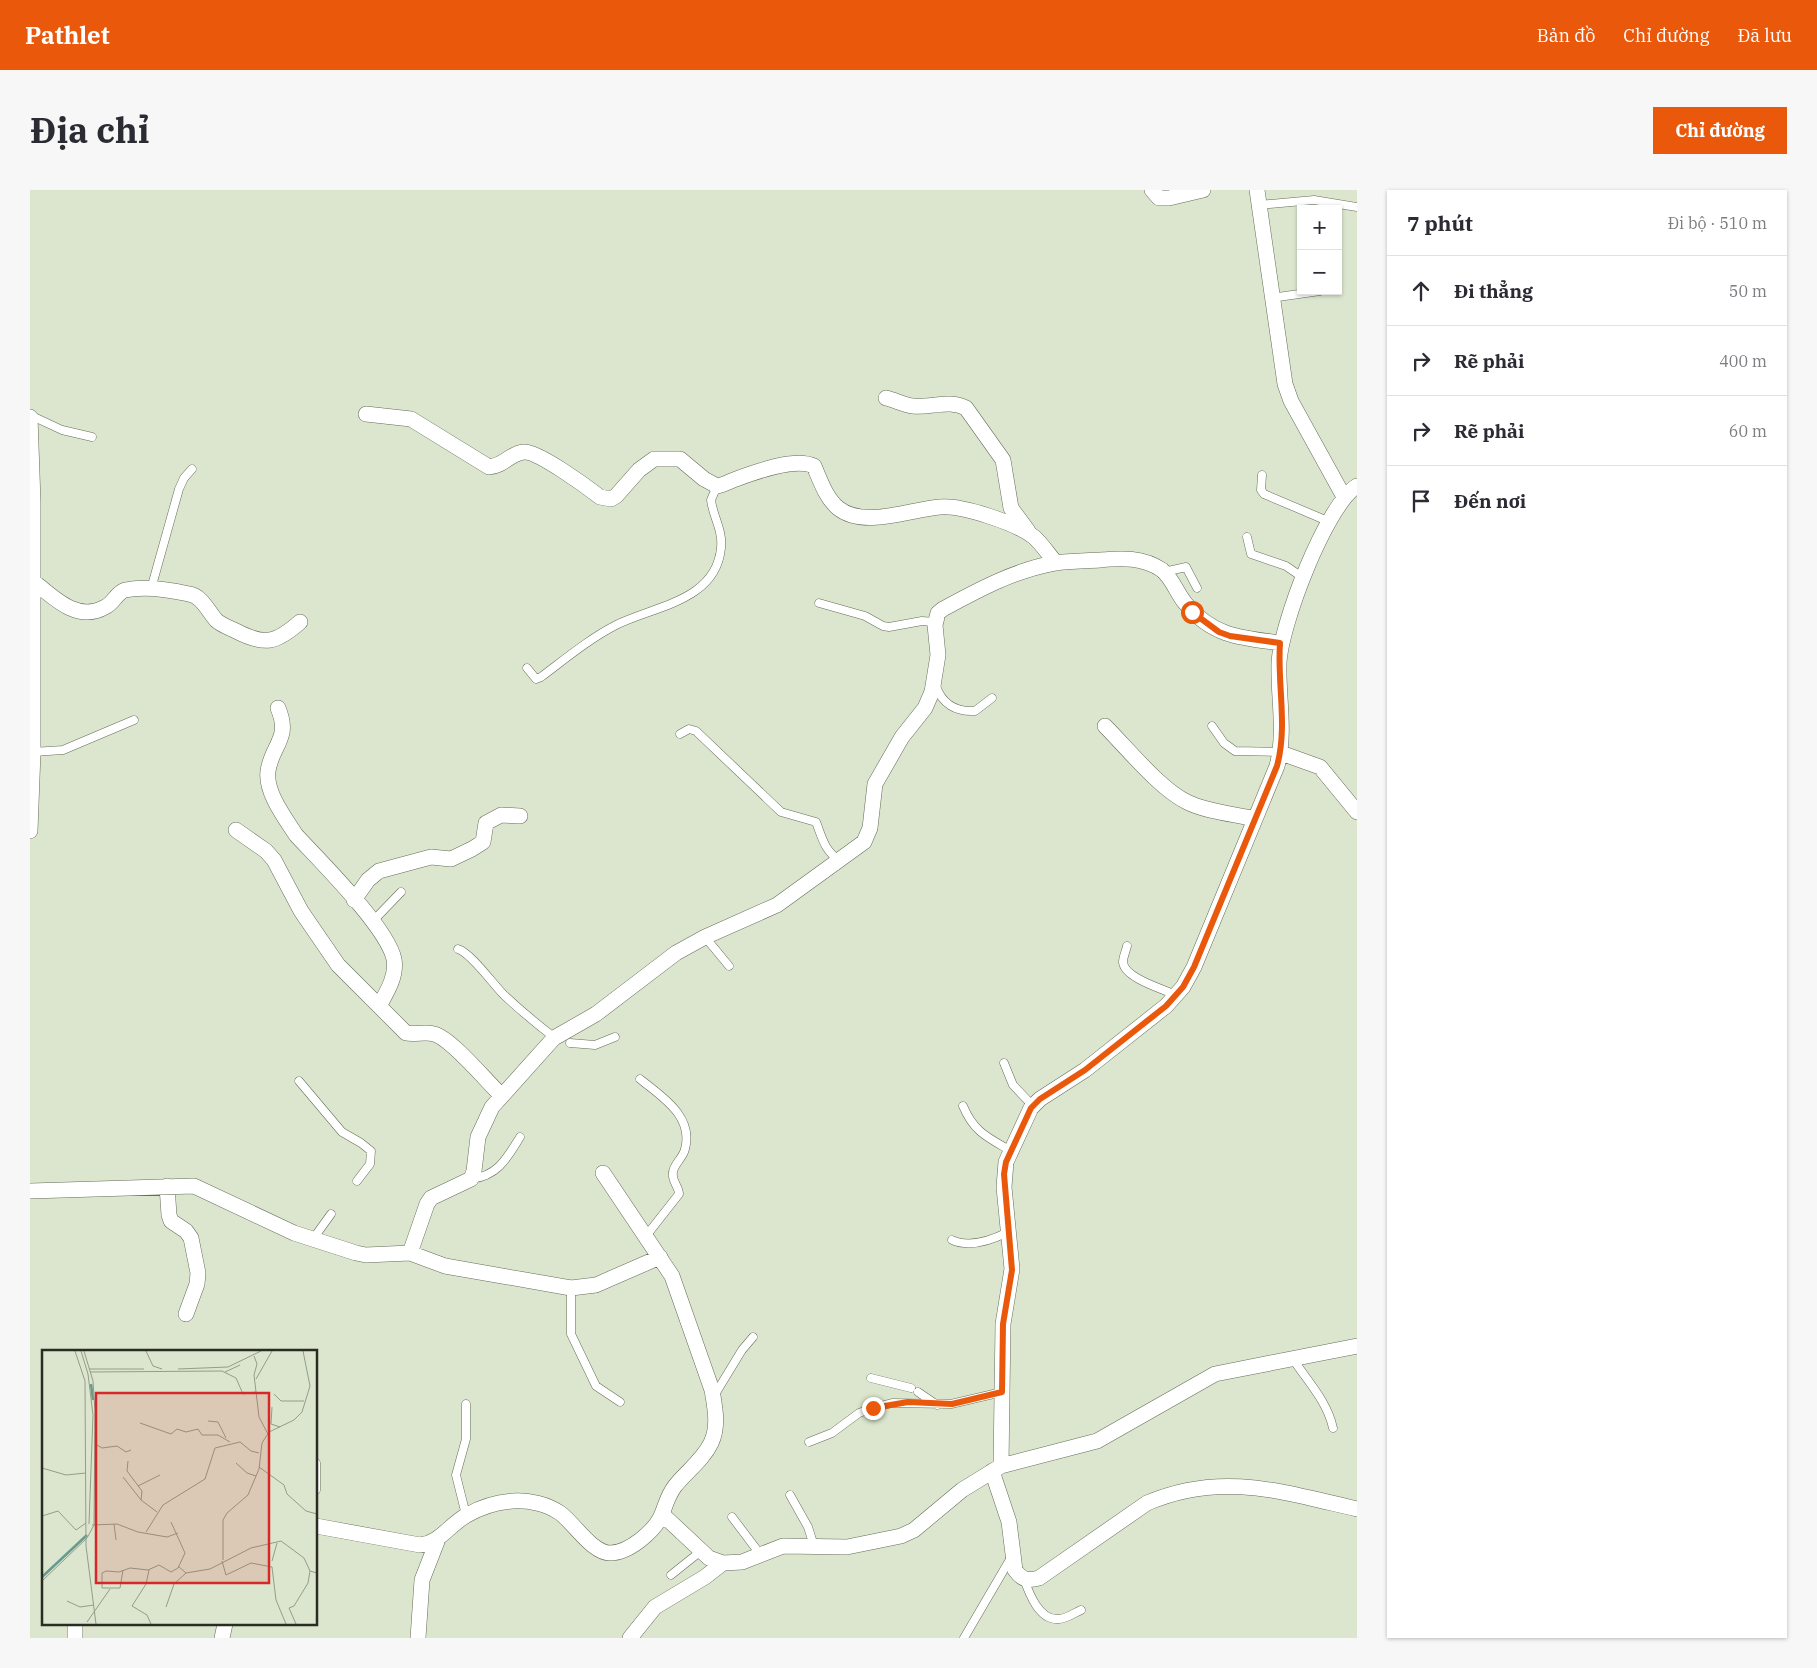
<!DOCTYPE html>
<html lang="vi">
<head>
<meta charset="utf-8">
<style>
	:root { --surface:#fff; --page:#f7f7f7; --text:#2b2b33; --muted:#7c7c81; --line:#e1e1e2; --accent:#ea580c }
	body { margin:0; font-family:"IBM Plex Serif",serif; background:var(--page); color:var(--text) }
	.controls { position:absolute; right:15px; top:15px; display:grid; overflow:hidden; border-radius:0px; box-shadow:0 1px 4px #0004 }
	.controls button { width:45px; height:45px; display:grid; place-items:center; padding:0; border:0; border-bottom:1px solid var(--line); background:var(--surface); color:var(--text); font:25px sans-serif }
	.stop { position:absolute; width:15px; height:15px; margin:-11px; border:4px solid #ea580c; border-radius:50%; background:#fff }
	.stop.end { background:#ea580c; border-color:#fff; box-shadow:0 1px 5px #0008 }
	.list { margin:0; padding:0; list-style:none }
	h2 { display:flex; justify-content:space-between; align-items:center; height:65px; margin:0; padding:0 20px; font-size:21px }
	h2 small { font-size:16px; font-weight:400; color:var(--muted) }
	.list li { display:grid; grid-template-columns:32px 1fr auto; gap:15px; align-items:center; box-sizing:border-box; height:70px; padding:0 20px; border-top:1px solid var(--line) }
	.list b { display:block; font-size:19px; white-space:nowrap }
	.list em { font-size:16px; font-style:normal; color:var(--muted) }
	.icon { flex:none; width:28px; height:28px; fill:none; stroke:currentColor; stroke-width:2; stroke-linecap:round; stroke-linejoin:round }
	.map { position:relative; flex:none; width:1327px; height:1448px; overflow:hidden; border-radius:0px }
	header { display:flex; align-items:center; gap:30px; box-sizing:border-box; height:70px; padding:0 25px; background:var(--accent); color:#fff }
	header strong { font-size:24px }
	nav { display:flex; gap:28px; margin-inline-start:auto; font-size:18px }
	.intro { display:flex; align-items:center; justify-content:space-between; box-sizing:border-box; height:120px; padding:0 30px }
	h1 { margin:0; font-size:35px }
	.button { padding:12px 22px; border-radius:0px; background:var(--accent); color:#fff; font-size:18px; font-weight:700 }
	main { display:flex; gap:30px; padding:0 30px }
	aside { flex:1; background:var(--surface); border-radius:0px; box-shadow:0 1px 4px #0004 }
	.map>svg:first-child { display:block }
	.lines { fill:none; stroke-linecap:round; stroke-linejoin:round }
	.lane-casing { stroke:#646d58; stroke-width:9 }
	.street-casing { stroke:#646d58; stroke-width:16 }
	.lane { stroke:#fff; stroke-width:8 }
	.street { stroke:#fff; stroke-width:15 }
	.route { stroke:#ea580c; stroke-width:6 }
	.inset-river { fill:none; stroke:#689b8f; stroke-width:2.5 }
	.inset-road { fill:none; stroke:#949c8a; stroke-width:1 }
	.view { fill:#d62828; fill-opacity:0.15; stroke:#d62828; stroke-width:2.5 }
	.inset-edge { fill:none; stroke:#282c23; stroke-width:2.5 }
</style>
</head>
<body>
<header>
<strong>Pathlet</strong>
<nav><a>Bản đồ</a><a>Chỉ đường</a><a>Đã lưu</a></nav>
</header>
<div class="intro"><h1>Địa chỉ</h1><a class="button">Chỉ đường</a></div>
<main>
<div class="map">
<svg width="1327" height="1448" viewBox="0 0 1327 1448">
	<rect width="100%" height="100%" fill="#dce6ce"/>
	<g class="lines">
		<g class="lane-casing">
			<path id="lane" d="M 1229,15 L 1284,10 L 1327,17
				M 1241,108 L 1290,101
				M 0,225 L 32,240 L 62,247
				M 1232,285 L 1231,300 L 1234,304 L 1300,332
				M 1217,347 L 1221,364 L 1256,376 L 1272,387
				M 1134,382 L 1156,377 L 1167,398
				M 121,399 L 149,299 L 154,288 L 162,279
				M 789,413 L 835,426 L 853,436 L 859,437 L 892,431 L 905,432
				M 497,478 L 506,489 L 511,487 C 535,469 559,449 586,435 C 624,416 686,411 691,358 C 693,340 683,327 681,310 L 687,296
				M 906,496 C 912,514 926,522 945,521 L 962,508
				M 1182,536 L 1194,553 L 1205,561 L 1251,562
				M 650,544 L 659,539 L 666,541 L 751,622 L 786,632 C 792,647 794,660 809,670
				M 3,562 L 33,560 L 104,530
				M 343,731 L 371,702
				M 675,747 L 699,776
				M 1097,756 C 1096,761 1093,767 1093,772 C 1094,788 1133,799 1146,805
				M 428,759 C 441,763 462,793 474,805 C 490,820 508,835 525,848
				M 540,853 L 565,855 L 585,847
				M 974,873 L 983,895 L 1003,916
				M 610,889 C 631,906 664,926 655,959 C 653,968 644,974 643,982 C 641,991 649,996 649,1004 L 616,1046
				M 269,891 L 312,942 L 331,953 L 341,961 L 340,974 L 327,991
				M 933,916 C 944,942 957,947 981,961
				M 441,989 C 468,986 477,968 490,947
				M 283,1049 L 301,1024
				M 922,1050 C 939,1058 962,1050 978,1042
				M 541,1098 L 541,1144 L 566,1196 L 590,1212
				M 1263,1169 C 1278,1192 1297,1211 1303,1238
				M 841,1188 L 881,1198
				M 888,1202 L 907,1215
				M 684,1206 L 712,1160 L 723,1147
				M 779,1252 L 802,1243 L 829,1223 L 843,1218 L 862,1213 L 921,1214 L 972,1202
				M 286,1273 L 286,1300
				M 760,1305 L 778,1337 L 784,1356
				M 436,1325 L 426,1285 L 436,1249 L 436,1214
				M 702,1327 L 730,1364
				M 641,1385 L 671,1361
				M 994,1389 C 999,1403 1009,1431 1029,1429 C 1036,1429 1044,1423 1051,1420
				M 934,1448 L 982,1366"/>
		</g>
		<g class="street-casing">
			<path id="street" d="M 1122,0 L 1129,8 L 1139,8 L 1173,0
				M 1227,0 L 1255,194 L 1261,211 L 1314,307
				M 856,208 C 865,210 874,215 883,216 C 901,218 920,209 936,218 L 973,270 L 981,318 L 998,341
				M 336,224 L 381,229 L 459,277 C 474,276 480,263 494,262 C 508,261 557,297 570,307 L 581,309 L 586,306 L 609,280 L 624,269 L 650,269 L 674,289 L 687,296 C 694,295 700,291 706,289 C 725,282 765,267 784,276 C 790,290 796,308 808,318 C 834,339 881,319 910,317 C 932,315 986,333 1004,347 C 1012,354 1019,365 1026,373
				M 0,227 L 3,312 L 3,562 L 0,641
				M 2,390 C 23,407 47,433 75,417 C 84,413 86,403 95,400 C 114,396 141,400 159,404 C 172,406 178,421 186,430 C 191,435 200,438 206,441 C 235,456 246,453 270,432
				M 248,518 C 261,549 242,554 238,581 C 235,602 255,628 266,645 C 290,671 357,737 364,769 C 367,786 357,802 349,816
				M 1075,536 C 1097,558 1130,599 1157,612 C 1177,622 1204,624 1225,629
				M 1251,563 L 1290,577 L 1327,622
				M 206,640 L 236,661 L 244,670 L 271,721 L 308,775 L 376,843 C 385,845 395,841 404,844 C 421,848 457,892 471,905
				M 324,710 L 338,690 L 349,681 L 401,667 L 421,669 L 442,659 L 453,652 L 456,633 L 471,625 L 490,626
				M 137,996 L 139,1025 L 141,1031 L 156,1041 L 161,1048 L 168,1083 L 167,1094 L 156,1124
				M 0,1001 L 164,996 L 264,1043 L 326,1063 L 336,1065 L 380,1063 L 415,1076 L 541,1098 L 566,1095 L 630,1067
				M 380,1063 L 397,1014 L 401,1008 L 441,989 L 444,981 L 448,947 L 462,917 L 524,848 L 566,824 L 646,763 L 675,747 L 747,715 L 834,652 L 840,638 L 845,594 L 872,547 L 895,518 L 902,502 L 908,465 L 905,435 L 908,423 L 913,419 C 948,400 985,380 1025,373 C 1040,371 1055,371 1070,370 C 1092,368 1113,367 1132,380 C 1143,389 1147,404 1156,414 C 1183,447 1212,448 1251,453
				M 971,1276 L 973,1134 L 982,1079 L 974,997 L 976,972 L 1001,918 L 1010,909 L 1055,880 L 1136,816 L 1153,797 L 1164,777 L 1247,576 C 1256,542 1248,508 1249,474 C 1250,436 1296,315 1327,296
				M 962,1281 L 979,1332 L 985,1380 C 992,1390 998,1391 1009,1388 L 1117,1313 C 1191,1281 1253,1302 1327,1319
				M 632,1324 L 679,1368 L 693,1373 L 712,1372 L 753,1356 L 817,1357 L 871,1346 L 884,1340 L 932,1300 L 971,1276 L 1067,1251 L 1185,1184 L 1327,1156
				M 286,1336 L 390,1355 C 410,1353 419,1335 437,1325 C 451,1317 467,1312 483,1311 C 499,1310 517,1314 530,1323 C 544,1333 562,1363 580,1363 C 599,1363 625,1341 632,1324 C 636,1314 638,1305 645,1296 C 656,1282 673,1270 681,1253 C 689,1236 685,1218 682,1200 L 642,1086 L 573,983
				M 45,1448 L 45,1434
				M 192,1448 L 195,1434
				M 388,1448 L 392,1390 L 408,1349
				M 600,1448 L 625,1417 L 675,1387 L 693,1373"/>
		</g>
		<use href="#lane" class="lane"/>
		<use href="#street" class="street"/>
	</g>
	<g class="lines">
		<path class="route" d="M 843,1218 L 878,1212 L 922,1214 L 972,1202 L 973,1134 L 982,1080 L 974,984 L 976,972 L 1001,918 L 1010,909 L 1055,880 L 1136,816 L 1153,797 L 1164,777 L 1247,576 C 1258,536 1247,493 1250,453 L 1200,446 L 1189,442 L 1162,422"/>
	</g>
	<g transform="translate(12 1160)">
		<rect width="275" height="275" fill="#dce6ce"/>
		<path class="inset-river" d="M 49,34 L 51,50M 0,227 L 45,185"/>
		<path class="inset-road" d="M 33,1 L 43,31 L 44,196 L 54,274M 39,1 L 46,24 L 51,65 L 47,174M 104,1 L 111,16 L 120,19M 212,6 L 215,14 L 212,25 L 217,67 L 226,84M 47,19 L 102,19M 136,19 L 186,17 L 219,1M 48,22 L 180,21 L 194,28 L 201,44 L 214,42M 183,22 L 198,15M 214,29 L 230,1M 232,44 L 239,51 L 262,51M 230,57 L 229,74 L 238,77M 166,71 L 176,72 L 184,88M 98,73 L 129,84 L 135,79 L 144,82 L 156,79 L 160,85 L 176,85 L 188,92M 55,95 L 60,98 L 75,96 L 84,102 L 89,100M 86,111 L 85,121 L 100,141 L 99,150M 194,113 L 205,123 L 214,126M 217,117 L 242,135 L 245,144 L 264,161 L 275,164M 0,118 L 24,125 L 44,123M 81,127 L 99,150 L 115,162M 96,136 L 118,125M 0,166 L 16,161 L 34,180 L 44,173M 72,174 L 74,190M 50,175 L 75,174 L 96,182 L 125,187 L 136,183M 104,182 L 121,155 L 163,129 L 173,98 L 198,92 L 209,101 L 217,103M 181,210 L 181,170 L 185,163 L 206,145 L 217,119 L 220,93 L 227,82 L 252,70 L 260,62 L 268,36 L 261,1M 180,211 L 184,225 L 209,213 L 230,217 L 234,250 L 244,274M 230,211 L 235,193M 136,216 L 144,223 L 168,219 L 209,198 L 239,191 L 262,208 L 268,221 L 275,223M 81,220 L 78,238 L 60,238 L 60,223 L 64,221 L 77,222 L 88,218 L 106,220 L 117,215 L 129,222 L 136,218 L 143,203 L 129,172M 107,220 L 104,234 L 90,256 L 105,265 L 109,274M 0,231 L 45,188 L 52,175 L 53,62 L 51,31 L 42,1M 25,251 L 38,257 L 52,255M 124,257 L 132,234 L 144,223M 45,272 L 68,239M 254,274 L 247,258 L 252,256 L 266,233 L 268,221"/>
		<path class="view" d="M 54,43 L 227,43 L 227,233 L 54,233 Z"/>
		<rect width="275" height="275" class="inset-edge"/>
	</g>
</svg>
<div class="controls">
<button>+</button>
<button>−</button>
</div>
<div class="stop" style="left:1162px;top:422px"></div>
<div class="stop end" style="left:843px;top:1218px"></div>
</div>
<aside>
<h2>7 phút<small>Đi bộ · 510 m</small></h2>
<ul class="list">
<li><svg class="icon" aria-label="ahead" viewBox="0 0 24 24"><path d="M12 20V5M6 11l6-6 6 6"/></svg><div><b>Đi thẳng</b></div><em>50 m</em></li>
<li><svg class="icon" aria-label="right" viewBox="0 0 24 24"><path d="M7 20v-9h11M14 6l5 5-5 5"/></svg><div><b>Rẽ phải</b></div><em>400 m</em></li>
<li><svg class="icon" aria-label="right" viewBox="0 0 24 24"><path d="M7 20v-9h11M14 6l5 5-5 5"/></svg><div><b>Rẽ phải</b></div><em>60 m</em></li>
<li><svg class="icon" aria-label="arrive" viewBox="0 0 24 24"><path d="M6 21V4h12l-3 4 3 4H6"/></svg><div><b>Đến nơi</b></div></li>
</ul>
</aside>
</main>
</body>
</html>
